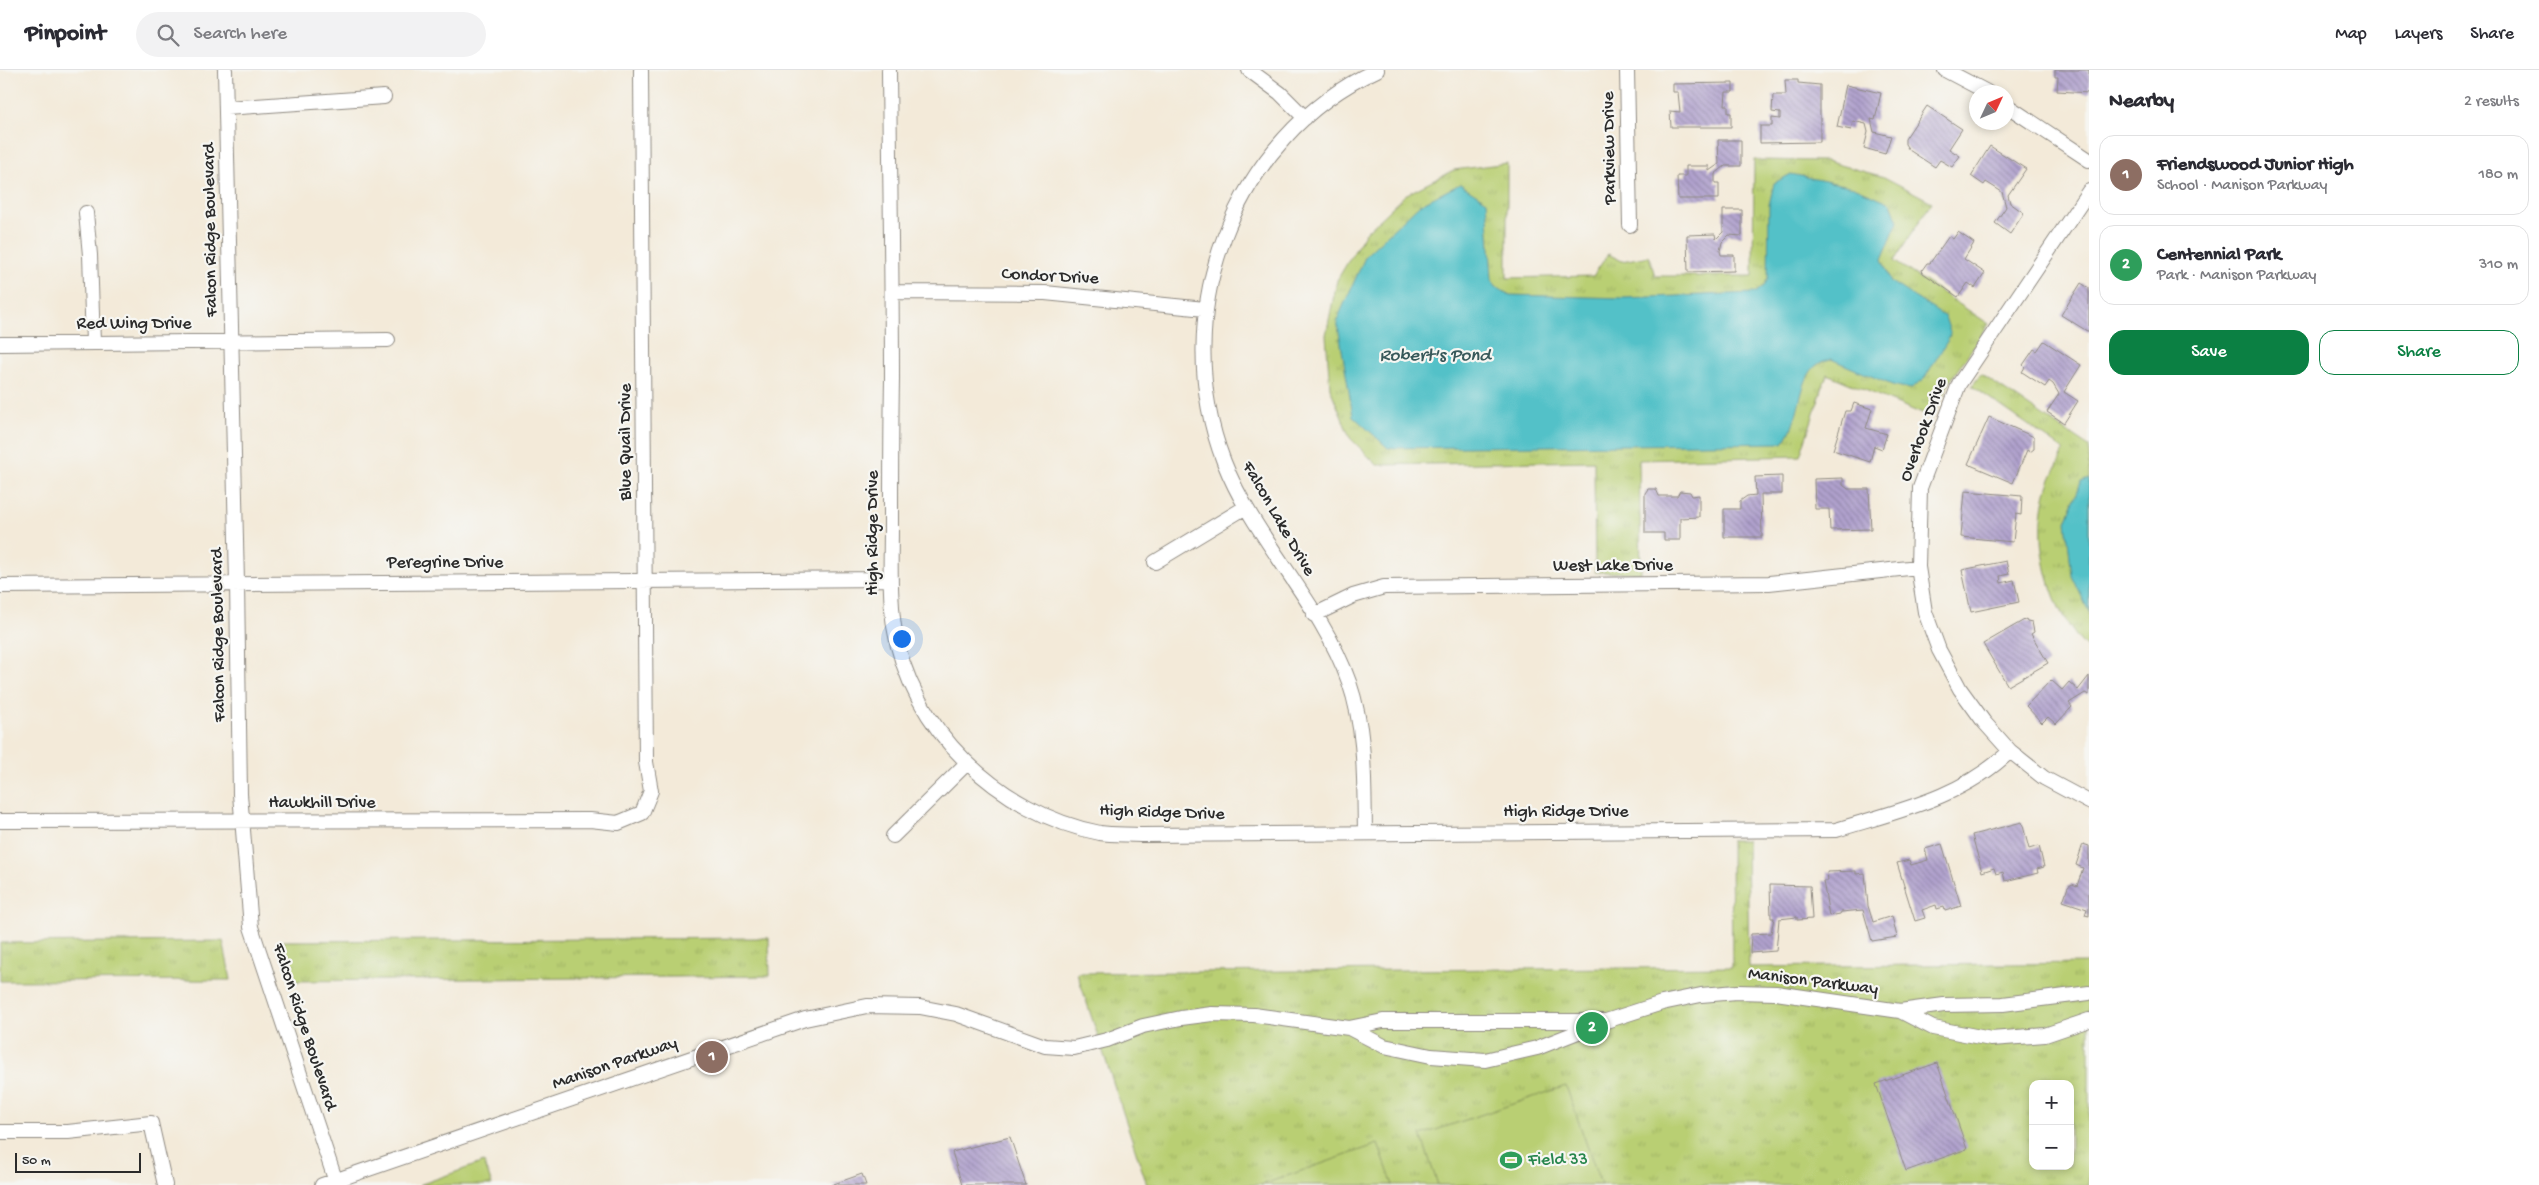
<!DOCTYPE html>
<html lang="en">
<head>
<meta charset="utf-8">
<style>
	:root { --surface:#fff; --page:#f2f2f3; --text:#2b2b33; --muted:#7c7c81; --line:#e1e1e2; --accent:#0b8043 }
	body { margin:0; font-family:"Gochi Hand",sans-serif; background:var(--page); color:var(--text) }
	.controls { position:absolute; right:15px; bottom:15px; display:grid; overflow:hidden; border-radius:10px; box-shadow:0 2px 8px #0003 }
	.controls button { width:45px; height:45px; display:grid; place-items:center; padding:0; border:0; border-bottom:1px solid var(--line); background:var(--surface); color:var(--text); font:25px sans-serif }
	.compass { position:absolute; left:1969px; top:15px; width:45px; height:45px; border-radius:50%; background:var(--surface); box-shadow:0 2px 8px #0003; rotate:46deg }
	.scale { position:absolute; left:15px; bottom:12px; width:126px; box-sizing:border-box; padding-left:5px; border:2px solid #2b2b2b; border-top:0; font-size:14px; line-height:18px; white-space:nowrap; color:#2b2b2b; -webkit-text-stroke:4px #f6f6f2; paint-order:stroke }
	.you { position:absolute; left:901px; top:568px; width:18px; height:18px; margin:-12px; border:4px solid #fff; border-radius:50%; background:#1a73e8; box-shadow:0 0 0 8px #1a73e833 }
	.badge { display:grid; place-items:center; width:32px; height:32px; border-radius:50%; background:var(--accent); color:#fff; font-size:16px; font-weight:700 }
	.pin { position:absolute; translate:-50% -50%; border:2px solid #fff; box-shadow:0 1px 5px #0006 }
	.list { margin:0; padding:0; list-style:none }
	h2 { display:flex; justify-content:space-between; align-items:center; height:65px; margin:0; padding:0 20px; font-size:21px }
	h2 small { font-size:16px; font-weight:400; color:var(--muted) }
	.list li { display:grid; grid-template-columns:32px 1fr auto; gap:15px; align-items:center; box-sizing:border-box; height:80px; margin:0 10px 10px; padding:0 10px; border:1px solid var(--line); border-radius:15px }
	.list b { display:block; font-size:19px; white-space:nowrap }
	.list p { margin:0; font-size:16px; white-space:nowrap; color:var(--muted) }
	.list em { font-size:16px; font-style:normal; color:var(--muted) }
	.actions { display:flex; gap:10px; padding:15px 20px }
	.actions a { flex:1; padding:11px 0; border:1px solid var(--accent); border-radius:15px; text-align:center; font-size:18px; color:var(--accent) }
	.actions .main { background:var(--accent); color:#fff }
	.icon { flex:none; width:28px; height:28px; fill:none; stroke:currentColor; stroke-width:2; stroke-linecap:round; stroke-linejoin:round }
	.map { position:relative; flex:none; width:2089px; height:1115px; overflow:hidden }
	header { display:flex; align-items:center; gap:30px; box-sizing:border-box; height:70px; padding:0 25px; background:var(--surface); border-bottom:1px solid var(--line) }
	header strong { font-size:24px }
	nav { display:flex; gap:28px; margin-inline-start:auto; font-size:18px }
	.search { width:350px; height:45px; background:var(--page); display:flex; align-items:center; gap:12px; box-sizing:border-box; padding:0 18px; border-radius:28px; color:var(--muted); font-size:19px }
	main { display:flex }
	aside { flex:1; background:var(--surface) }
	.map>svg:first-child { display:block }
	.grass { fill:url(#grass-tufts); stroke:#727d4f; fill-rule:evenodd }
	.garden { fill:#b9cf73; stroke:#727d4f }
	.water { fill:#53c1c8; stroke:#3f767a }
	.building { fill:url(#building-back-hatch) }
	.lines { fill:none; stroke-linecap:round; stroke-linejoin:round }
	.minor-casing { stroke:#8f8a82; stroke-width:16 }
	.minor { stroke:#fff; stroke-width:14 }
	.labels { text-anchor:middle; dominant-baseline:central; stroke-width:4.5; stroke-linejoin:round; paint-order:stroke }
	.street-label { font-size:18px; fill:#2b2b2b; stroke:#f6f6f2 }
	.leisure-label { font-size:18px; fill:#27864d; stroke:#f6f6f2; text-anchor:start }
	.water-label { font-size:19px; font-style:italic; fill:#37585a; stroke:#f6f6f2 }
</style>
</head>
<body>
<header>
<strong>Pinpoint</strong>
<div class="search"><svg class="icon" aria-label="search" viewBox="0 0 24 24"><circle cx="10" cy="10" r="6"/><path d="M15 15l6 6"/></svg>Search here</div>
<nav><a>Map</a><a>Layers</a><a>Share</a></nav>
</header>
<main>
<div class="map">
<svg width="2089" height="1115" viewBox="0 0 2089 1115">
	<defs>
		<pattern id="grass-tufts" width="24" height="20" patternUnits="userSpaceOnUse" patternTransform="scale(1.25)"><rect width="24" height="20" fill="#b9cf73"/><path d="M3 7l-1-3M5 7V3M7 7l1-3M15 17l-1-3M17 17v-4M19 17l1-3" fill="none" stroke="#9fb264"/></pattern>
		<pattern id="building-back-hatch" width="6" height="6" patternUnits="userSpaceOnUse" patternTransform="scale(1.25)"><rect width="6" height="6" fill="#b0a1cd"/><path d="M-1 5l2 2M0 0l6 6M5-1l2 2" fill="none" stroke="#8f83a7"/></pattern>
	</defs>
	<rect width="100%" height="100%" fill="#f6f6f2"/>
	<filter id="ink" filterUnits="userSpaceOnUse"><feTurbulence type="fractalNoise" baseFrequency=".02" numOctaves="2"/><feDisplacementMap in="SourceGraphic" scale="10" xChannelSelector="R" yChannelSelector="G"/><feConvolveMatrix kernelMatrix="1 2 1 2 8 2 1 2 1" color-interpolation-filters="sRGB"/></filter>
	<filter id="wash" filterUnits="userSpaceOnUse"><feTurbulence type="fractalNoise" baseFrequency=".0096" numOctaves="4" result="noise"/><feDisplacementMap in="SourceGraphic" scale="20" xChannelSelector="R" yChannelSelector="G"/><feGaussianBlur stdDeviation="1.12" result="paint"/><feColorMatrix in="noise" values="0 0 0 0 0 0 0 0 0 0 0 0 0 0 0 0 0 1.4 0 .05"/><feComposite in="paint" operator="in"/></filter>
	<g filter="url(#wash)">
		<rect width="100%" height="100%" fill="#f3ead9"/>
		<path class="grass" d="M 1754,90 L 1826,91 L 1884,107 L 1932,132 L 1894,191 L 1989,254 L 1948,314 L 1932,348 L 1827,304 L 1800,386 L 1639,390 L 1641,503 L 1595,502 L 1594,391 L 1377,395 L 1350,368 L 1330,318 L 1326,265 L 1337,210 L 1366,162 L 1405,125 L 1454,100 L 1507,93 L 1507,208 L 1593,206 L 1608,184 L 1622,191 L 1649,186 L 1655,206 L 1753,206 Z
			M 1981,304 L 2089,377 L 2089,580 C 2050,544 2033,474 2046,423 C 2050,408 2059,394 2064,380 L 1972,316 Z
			M 1731,770 L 1747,770 L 1749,897 L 2089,893 L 2089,1115 L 1147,1115 L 1077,903 L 1732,897 ZM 2033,1014 L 2070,1014 L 2070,1096 L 2033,1096 Z
			M 769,868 L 770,906 L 294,911 L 283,871 Z
			M 223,871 L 231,910 L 0,911 L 0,873 Z"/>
		<path class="garden" d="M 1566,1016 L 1601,1115 L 1438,1115 L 1421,1065 Z
			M 1378,1074 L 1393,1115 L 1261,1115 Z
			M 484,1092 L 492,1115 L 419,1115 Z"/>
		<path class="water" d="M 1791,104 L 1854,117 L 1891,133 L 1898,151 L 1882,189 L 1891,212 L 1945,247 L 1951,265 L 1924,309 L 1910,319 L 1892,315 L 1831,289 C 1795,294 1805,347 1783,373 L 1388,378 L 1353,346 L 1337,250 L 1366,185 L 1419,135 L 1460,114 L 1487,131 L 1492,210 L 1496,217 L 1510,225 L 1624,228 L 1755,223 L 1764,216 L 1768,208 L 1769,135 L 1774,113 Z
			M 2089,409 L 2089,542 L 2072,506 L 2066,452 L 2081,412 Z"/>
		<g id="blocks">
			<path class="building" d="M 2055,0 L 2089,0 L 2089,23 L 2057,21 L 2058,7 L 2055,7 Z
				M 1785,10 L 1798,10 L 1798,13 L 1820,15 L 1820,72 L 1760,73 L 1760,56 L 1772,56 L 1772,48 L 1780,49 L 1780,43 L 1772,42 L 1773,25 L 1786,25 Z
				M 1733,13 L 1733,22 L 1726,22 L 1725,35 L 1728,35 L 1728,43 L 1731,43 L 1731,57 L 1671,57 L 1670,41 L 1680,42 L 1678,22 L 1673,22 L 1673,14 Z
				M 1846,15 L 1881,23 L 1875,50 L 1871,49 L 1874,62 L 1891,66 L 1885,84 L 1864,78 L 1868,62 L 1866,54 L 1853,51 L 1851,60 L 1837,57 Z
				M 1927,36 L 1962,59 L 1949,79 L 1960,86 L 1952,97 L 1940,90 L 1935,97 L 1909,80 L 1905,74 L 1905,69 Z
				M 1718,70 L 1741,70 L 1741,96 L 1725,96 L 1715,104 L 1715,113 L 1719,113 L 1719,129 L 1678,129 L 1677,106 L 1686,106 L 1686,96 L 1709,96 L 1709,101 L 1719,94 Z
				M 1990,76 L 2026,99 L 2008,125 L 2010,133 L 2024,143 L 2010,164 L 1995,153 L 2006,137 L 2002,122 L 1986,112 L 1984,115 L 1971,106 Z
				M 1723,140 L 1742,140 L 1742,166 L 1729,165 L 1722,172 L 1720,181 L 1721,185 L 1734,185 L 1734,201 L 1688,202 L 1687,165 L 1715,164 L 1716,169 L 1723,162 Z
				M 1958,162 L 1974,173 L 1964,189 L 1985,203 L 1975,218 L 1968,213 L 1958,227 L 1923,203 L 1922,200 L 1927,193 L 1930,193 L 1949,166 L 1953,169 Z
				M 2081,213 L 2089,218 L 2089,261 L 2087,261 L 2061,245 Z
				M 2044,271 L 2081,295 L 2064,322 L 2078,331 L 2064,353 L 2047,342 L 2059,324 L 2053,314 L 2049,311 L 2045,317 L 2022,302 L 2025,297 L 2023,295 L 2034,279 L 2037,281 Z
				M 1854,333 L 1872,339 L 1866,358 L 1887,364 L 1882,379 L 1874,376 L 1870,392 L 1833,380 L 1845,341 L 1851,341 Z
				M 1989,347 L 2034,367 L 2034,379 L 2030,382 L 2027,380 L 2013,413 L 1968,394 Z
				M 1782,406 L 1782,424 L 1761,424 L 1762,467 L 1724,467 L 1724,439 L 1740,439 L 1740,431 L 1747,426 L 1756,425 L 1755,407 Z
				M 1843,408 L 1843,415 L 1848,419 L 1869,419 L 1871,459 L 1830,460 L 1829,439 L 1815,439 L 1814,409 Z
				M 1648,419 L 1656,419 L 1659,426 L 1677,426 L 1680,421 L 1690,422 L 1692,426 L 1699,425 L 1699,447 L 1680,448 L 1680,470 L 1664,470 L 1664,463 L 1645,463 L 1645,423 Z
				M 1965,421 L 2022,426 L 2021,445 L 2016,444 L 2013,472 L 1961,467 Z
				M 2006,491 L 2009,504 L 2000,506 L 2001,513 L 2014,510 L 2019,532 L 1971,542 L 1962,500 Z
				M 2026,549 L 2027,551 L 2032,552 L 2034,562 L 2031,564 L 2048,593 L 2008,616 L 1983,574 Z
				M 2089,606 L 2089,625 L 2085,623 L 2069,633 L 2072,637 L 2056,654 L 2048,647 L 2042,653 L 2026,636 L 2051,610 L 2062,620 L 2069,612 L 2078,620 Z
				M 2022,752 L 2029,779 L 2039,776 L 2044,797 L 2037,799 L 2038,803 L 2005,811 L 2003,802 L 1996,804 L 1994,798 L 1982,802 L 1972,765 Z
				M 1942,774 L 1961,836 L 1945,841 L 1944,837 L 1937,839 L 1936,835 L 1922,840 L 1925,848 L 1915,851 L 1897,793 L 1909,790 L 1911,795 L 1928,790 L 1925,779 Z
				M 2083,774 L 2089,776 L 2089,846 L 2085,845 L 2087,839 L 2063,831 L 2068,817 L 2072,814 L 2077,816 L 2083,798 L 2076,795 Z
				M 1856,801 L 1856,804 L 1865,803 L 1868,836 L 1873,852 L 1892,846 L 1897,867 L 1872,871 L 1863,840 L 1841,842 L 1840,844 L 1829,846 L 1823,811 L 1828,811 L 1827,802 Z
				M 1770,815 L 1810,816 L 1812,849 L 1797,850 L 1797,847 L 1779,849 L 1776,881 L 1750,883 L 1751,864 L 1771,863 L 1774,848 L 1771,848 Z
				M 1937,993 L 1967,1079 L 1906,1101 L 1876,1014 Z
				M 1010,1067 L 1026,1115 L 962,1115 L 952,1082 Z
				M 862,1104 L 866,1115 L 831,1115 Z"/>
		</g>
	</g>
	<g filter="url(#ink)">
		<use href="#blocks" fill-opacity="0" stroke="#8f8a82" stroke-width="1"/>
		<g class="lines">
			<g class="minor-casing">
				<path id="minor" d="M 225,0 L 237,513 L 240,724 L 251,857 L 337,1115
					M 889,0 C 890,103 892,207 892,310 C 891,359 891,407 891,456 C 891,489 889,523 894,556 C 909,658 1000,744 1100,763 C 1113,765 1128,764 1141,765 L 1836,760 C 1897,741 1962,728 2010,681
					M 1249,0 L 1280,23 L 1305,48
					M 1627,0 L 1630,155
					M 1945,0 L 1987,22
					M 2006,35 L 2089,90
					M 226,38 L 384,27
					M 2089,121 L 1959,314 L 1920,418 L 1918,497 L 1925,542 L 1939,580 L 1960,619 L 1984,652 L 2010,681 L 2044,708 L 2089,732
					M 86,143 L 90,185 L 93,273
					M 892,222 L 1045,223 L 1205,239
					M 0,274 L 388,270
					M 1155,492 L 1246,437
					M 0,516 L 891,509
					M 1314,545 L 1353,526 L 1384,517 L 1769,513 L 1918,497
					M 0,751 L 590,750 L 618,753 L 642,743 L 651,721 L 646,692 C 643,462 644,231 641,0
					M 1365,763 C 1364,711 1366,661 1349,612 C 1321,532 1255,471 1224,392 C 1167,245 1232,67 1377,0
					M 893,766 L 967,693
					M 1900,941 L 1933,958 L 1991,969 L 2045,965 L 2089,950
					M 1349,958 L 1384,976 L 1431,986 L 1485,990 L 1537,978 L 1606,951 L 1662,933 L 1701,925 L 1737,922 L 1776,923 L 1900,941 L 1944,935 L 2003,934 L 2089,923
					M 0,1062 L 68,1062 L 151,1053 L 165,1115
					M 322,1115 L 805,949 L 867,936 L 920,937 L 956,944 L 1045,976 L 1074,978 L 1107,970 L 1143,956 L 1181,948 L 1212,944 L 1254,945 L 1349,958 L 1383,951 L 1606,951"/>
			</g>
			<use href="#minor" class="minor"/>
		</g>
	</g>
	<defs>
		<g id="stadium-bare" transform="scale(1.725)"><path d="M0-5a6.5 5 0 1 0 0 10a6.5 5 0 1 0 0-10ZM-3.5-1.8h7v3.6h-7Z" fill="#2e9e5b" stroke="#f6f6f2" stroke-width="2.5" paint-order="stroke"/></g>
	</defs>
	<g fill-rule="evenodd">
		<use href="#stadium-bare" x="1511" y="1090"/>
	</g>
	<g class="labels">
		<g class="street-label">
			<text transform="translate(1610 78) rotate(-91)">Parkview Drive</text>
			<text transform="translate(211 160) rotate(-91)">Falcon Ridge Boulevard</text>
			<text transform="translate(1050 207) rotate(3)">Condor Drive</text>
			<text x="134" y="254">Red Wing Drive</text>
			<text transform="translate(1924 360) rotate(-70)">Overlook Drive</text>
			<text transform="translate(626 372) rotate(-90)">Blue Quail Drive</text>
			<text transform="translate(1278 449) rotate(60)">Falcon Lake Drive</text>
			<text transform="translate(873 463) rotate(-90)">High Ridge Drive</text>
			<text x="445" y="493">Peregrine Drive</text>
			<text x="1613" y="496">West Lake Drive</text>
			<text transform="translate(219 565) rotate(-91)">Falcon Ridge Boulevard</text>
			<text x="322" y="733">Hawkhill Drive</text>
			<text x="1566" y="742">High Ridge Drive</text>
			<text transform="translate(1162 743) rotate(2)">High Ridge Drive</text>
			<text transform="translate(1813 912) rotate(7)">Manison Parkway</text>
			<text transform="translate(304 957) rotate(72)">Falcon Ridge Boulevard</text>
			<text transform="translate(615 994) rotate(-19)">Manison Parkway</text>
		</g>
		<g class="leisure-label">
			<text x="1528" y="1090">Field 33</text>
		</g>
		<g class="water-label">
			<text x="1435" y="286">Robert's Pond</text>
		</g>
	</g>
</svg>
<div class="controls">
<button>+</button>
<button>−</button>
</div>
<svg class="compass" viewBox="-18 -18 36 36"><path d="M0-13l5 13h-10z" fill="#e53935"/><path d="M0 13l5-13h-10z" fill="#7c7c81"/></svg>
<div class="scale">50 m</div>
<div class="you"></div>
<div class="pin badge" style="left:712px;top:987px;background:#8d6e63">1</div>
<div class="pin badge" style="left:1592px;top:958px;background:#2e9e5b">2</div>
</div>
<aside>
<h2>Nearby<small>2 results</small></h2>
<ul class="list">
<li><span class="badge" style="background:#8d6e63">1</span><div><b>Friendswood Junior High</b><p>School · Manison Parkway</p></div><em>180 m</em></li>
<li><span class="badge" style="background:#2e9e5b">2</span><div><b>Centennial Park</b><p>Park · Manison Parkway</p></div><em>310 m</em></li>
</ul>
<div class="actions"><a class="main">Save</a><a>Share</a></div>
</aside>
</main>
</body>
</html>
